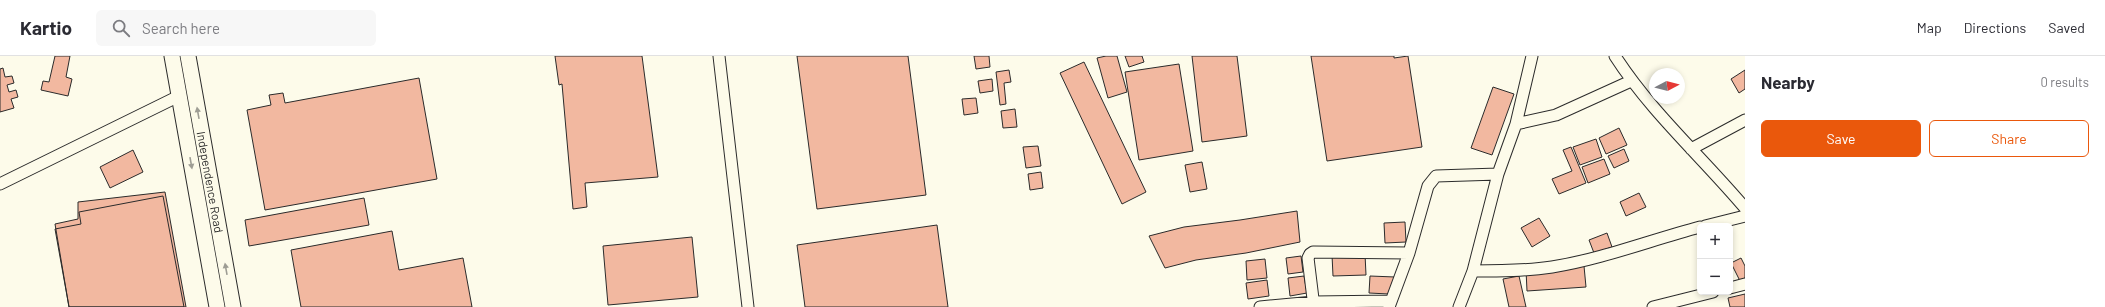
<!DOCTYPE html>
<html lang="en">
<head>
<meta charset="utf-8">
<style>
	:root { --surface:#fff; --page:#f7f7f7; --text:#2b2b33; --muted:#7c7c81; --line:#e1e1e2; --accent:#ea580c }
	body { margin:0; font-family:Barlow,sans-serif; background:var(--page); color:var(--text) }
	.controls { position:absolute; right:12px; bottom:12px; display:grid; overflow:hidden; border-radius:6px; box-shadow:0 2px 6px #0003 }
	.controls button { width:36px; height:36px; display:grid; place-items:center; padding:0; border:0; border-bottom:1px solid var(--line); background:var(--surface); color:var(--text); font:20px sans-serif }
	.compass { position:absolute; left:1649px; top:12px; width:36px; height:36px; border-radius:50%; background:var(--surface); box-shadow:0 2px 6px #0003; rotate:83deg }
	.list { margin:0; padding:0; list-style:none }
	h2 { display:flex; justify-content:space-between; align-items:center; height:52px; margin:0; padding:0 16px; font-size:17px }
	h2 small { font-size:13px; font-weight:400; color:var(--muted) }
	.actions { display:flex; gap:8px; padding:12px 16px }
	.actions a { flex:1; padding:9px 0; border:1px solid var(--accent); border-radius:6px; text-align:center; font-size:14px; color:var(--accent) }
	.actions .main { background:var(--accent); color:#fff }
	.icon { flex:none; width:22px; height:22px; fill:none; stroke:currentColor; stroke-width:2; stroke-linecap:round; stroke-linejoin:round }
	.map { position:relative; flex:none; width:1745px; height:251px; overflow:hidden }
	header { display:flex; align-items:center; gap:24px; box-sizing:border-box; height:56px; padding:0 20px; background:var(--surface); border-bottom:1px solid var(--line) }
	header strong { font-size:19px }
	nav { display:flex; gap:22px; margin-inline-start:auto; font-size:14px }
	.search { width:280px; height:36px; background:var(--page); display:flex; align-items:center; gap:10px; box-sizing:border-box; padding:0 14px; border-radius:6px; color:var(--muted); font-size:15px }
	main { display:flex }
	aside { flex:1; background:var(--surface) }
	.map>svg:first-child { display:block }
	.building { fill:#f2b8a0; stroke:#2b2b2b }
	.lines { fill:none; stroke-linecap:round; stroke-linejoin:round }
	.minor-casing { stroke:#2b2b2b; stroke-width:13 }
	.secondary-casing { stroke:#2b2b2b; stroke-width:17 }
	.minor { stroke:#fdfbea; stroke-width:11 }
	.secondary { stroke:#fdfbea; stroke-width:15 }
	.oneway { fill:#9e9d94 }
	.labels { text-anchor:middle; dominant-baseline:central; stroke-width:3; stroke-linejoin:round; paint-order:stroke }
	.street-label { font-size:12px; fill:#2b2b2b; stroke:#fdfbea }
</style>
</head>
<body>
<header>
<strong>Kartio</strong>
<div class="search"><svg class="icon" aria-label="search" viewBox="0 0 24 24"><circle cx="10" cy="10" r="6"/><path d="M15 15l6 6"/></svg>Search here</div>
<nav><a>Map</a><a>Directions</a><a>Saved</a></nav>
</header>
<main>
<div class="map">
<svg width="1745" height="251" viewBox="0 0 1745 251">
	<rect width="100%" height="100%" fill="#fdfbea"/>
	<path class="building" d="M 55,0 L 70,0 L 66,21 L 72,23 L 68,40 L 41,34 L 43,25 L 49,26 Z
		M 555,0 L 642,0 L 658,121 L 585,127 L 587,151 L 573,153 L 562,28 L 559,29 Z
		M 797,0 L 908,0 L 926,139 L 817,153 Z
		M 974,0 L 989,0 L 990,11 L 976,13 Z
		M 1106,0 L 1117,0 L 1127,36 L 1108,42 L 1097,2 Z
		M 1125,0 L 1142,0 L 1144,6 L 1129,11 Z
		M 1192,0 L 1237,0 L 1247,80 L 1202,86 Z
		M 1311,0 L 1394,0 L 1394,2 L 1408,0 L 1422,91 L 1327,105 Z
		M 1084,6 L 1146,136 L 1122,148 L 1060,17 Z
		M 1179,8 L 1193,95 L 1139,104 L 1125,16 Z
		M 3,12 L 5,21 L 12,20 L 14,27 L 7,29 L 9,36 L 16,34 L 18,41 L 11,43 L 14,52 L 0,56 L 0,13 Z
		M 1009,14 L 1011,26 L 1004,27 L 1006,48 L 1000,49 L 996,16 Z
		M 1745,14 L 1745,33 L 1739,37 L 1731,23 Z
		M 419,22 L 437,123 L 265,154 L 247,54 L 271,49 L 269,39 L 283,37 L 285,47 Z
		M 992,23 L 993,35 L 980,37 L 978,25 Z
		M 1493,31 L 1514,38 L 1492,99 L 1471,92 Z
		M 976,42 L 978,57 L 964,59 L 962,43 Z
		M 1015,53 L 1017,71 L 1003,72 L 1001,55 Z
		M 1619,72 L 1627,89 L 1606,98 L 1599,82 Z
		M 1596,83 L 1602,101 L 1580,109 L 1573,91 Z
		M 1038,90 L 1041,110 L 1026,112 L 1023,91 Z
		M 1571,91 L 1586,127 L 1559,138 L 1552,123 L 1572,115 L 1563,94 Z
		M 1624,93 L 1629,105 L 1614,112 L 1608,100 Z
		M 133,94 L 143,116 L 110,132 L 100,111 Z
		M 1604,103 L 1610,118 L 1588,127 L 1582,111 Z
		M 1202,106 L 1207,133 L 1190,136 L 1185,109 Z
		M 1041,116 L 1043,132 L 1030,134 L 1028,118 Z
		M 165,136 L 186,251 L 69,251 L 55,168 L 78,163 L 78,146 Z
		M 1639,137 L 1646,151 L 1626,160 L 1620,146 Z
		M 163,140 L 184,251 L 69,251 L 55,173 L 81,168 L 79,156 Z
		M 364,142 L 369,169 L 249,190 L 245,164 Z
		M 1297,155 L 1300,186 L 1246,197 L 1196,204 L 1165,212 L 1149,180 L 1184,171 L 1240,164 Z
		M 1539,162 L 1550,180 L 1532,191 L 1521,172 Z
		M 1405,166 L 1406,186 L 1385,187 L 1384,167 Z
		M 937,169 L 948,251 L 805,251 L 797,189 Z
		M 392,175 L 399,214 L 463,202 L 472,251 L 301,251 L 291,194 Z
		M 1607,177 L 1612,191 L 1594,197 L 1589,184 Z
		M 692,181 L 698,241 L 608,249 L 603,190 Z
		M 1365,198 L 1366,219 L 1333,220 L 1332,199 Z
		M 1301,200 L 1303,216 L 1288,218 L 1286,202 Z
		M 1741,202 L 1745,210 L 1745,222 L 1740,225 L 1731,207 Z
		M 1265,203 L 1267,222 L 1247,224 L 1246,205 Z
		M 1584,210 L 1586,231 L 1527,235 L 1526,214 Z
		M 1304,220 L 1307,237 L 1290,240 L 1288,222 Z
		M 1370,220 L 1395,221 L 1389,238 L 1369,237 Z
		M 1519,220 L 1526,251 L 1509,251 L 1503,223 Z
		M 1267,224 L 1269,240 L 1248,243 L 1246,227 Z
		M 1745,238 L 1745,251 L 1730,251 L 1728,242 Z"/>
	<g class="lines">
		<g class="minor-casing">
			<path id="minor" d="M 719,0 L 748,251
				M 1615,0 C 1651,56 1702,101 1745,152
				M 1516,68 L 1556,59 L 1631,25
				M 1691,93 L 1745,64
				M 0,128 L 179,40
				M 1705,170 L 1745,160
				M 1473,215 C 1500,215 1526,215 1552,211 C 1602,203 1651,184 1700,171
				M 1730,232 L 1745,228
				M 1260,251 L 1314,246 L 1391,245
				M 1314,251 L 1308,202 L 1310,198 L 1313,196 L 1409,197
				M 1389,251 L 1409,197 L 1428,130 L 1436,120 L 1498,118
				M 1459,251 L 1473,215 L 1498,118 L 1516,68 L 1532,0
				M 1653,251 L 1713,236"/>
		</g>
		<g class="secondary-casing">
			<g id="secondary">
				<path d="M 172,0 L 217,251"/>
				<path id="s1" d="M 188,0 L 233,251"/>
			</g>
		</g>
		<use href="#minor" class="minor"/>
		<use href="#secondary" class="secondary"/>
	</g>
	<defs><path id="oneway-solid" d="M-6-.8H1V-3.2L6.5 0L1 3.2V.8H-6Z"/></defs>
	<g class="oneway">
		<use href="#oneway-solid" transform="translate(198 57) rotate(-100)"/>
		<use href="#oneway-solid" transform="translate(191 107) rotate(80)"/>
		<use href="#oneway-solid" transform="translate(226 213) rotate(-100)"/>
	</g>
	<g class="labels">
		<g class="street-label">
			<text stroke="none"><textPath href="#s1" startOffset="128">Independence Road</textPath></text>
		</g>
	</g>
</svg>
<div class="controls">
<button>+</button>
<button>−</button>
</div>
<svg class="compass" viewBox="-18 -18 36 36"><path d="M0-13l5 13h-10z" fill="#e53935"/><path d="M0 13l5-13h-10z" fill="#7c7c81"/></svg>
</div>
<aside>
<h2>Nearby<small>0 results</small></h2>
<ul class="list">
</ul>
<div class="actions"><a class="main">Save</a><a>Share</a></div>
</aside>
</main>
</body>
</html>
